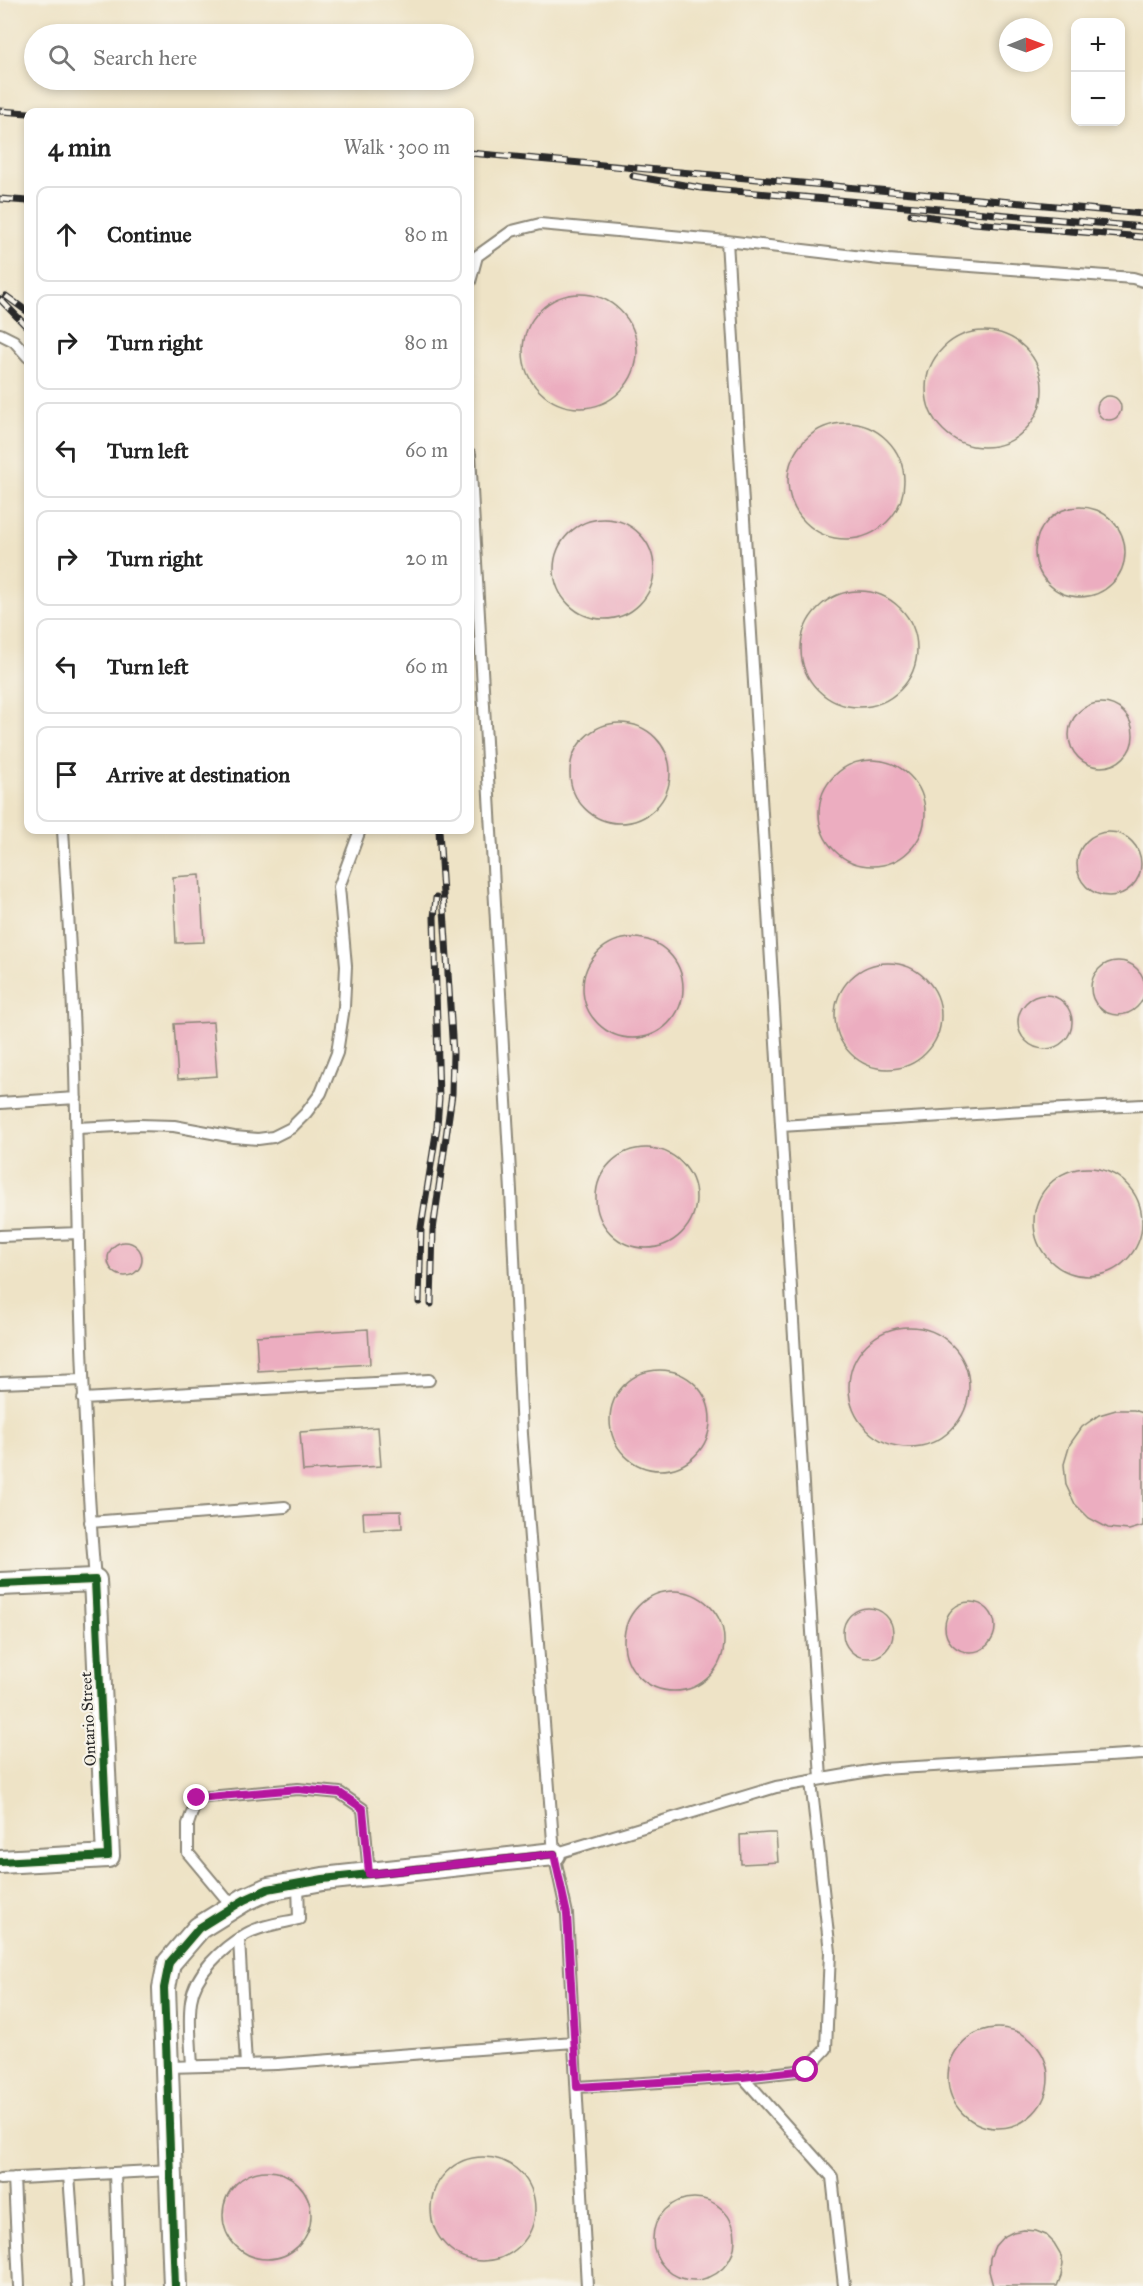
<!DOCTYPE html>
<html lang="en">
<head>
<meta charset="utf-8">
<style>
	:root { --surface:#fff; --page:#f6f6f6; --text:#222; --muted:#767676; --line:#e0e0e0 }
	body { margin:0; font-family:"IM FELL Great Primer",serif; background:var(--page); color:var(--text) }
	.controls { position:absolute; right:18px; top:18px; display:grid; overflow:hidden; border-radius:12px; box-shadow:0 3px 9px #0003 }
	.controls button { width:54px; height:54px; display:grid; place-items:center; padding:0; border:0; border-bottom:2px solid var(--line); background:var(--surface); color:var(--text); font:30px sans-serif }
	.compass { position:absolute; left:999px; top:18px; width:54px; height:54px; border-radius:50%; background:var(--surface); box-shadow:0 3px 9px #0003; rotate:89deg }
	.stop { position:absolute; width:18px; height:18px; margin:-14px; border:4px solid #b5179e; border-radius:50%; background:#fff }
	.stop.end { background:#b5179e; border-color:#fff; box-shadow:0 2px 6px #0008 }
	.list { margin:0; padding:0; list-style:none }
	h2 { display:flex; justify-content:space-between; align-items:center; height:78px; margin:0; padding:0 24px; font-size:26px }
	h2 small { font-size:20px; font-weight:400; color:var(--muted) }
	.list li { display:grid; grid-template-columns:39px 1fr auto; gap:18px; align-items:center; box-sizing:border-box; height:96px; margin:0 12px 12px; padding:0 12px; border:2px solid var(--line); border-radius:12px }
	.list b { display:block; font-size:22px; white-space:nowrap }
	.list em { font-size:20px; font-style:normal; color:var(--muted) }
	.icon { flex:none; width:33px; height:33px; fill:none; stroke:currentColor; stroke-width:2; stroke-linecap:round; stroke-linejoin:round }
	.map { position:relative; flex:none; width:1143px; height:2286px; overflow:hidden }
	.search { position:absolute; background:var(--surface); box-shadow:0 3px 9px #0003; left:24px; top:24px; width:450px; height:66px; display:flex; align-items:center; gap:15px; box-sizing:border-box; padding:0 21px; border-radius:33px; color:var(--muted); font-size:22px }
	.panel { position:absolute; background:var(--surface); box-shadow:0 3px 9px #0003; left:24px; top:108px; width:450px; height:726px; border-radius:12px }
	.map>svg:first-child { display:block }
	.building { fill:#ecadc0 }
	.lines { fill:none; stroke-linecap:round; stroke-linejoin:round }
	.service-casing { stroke:#8c8778; stroke-width:14 }
	.minor-casing { stroke:#8c8778; stroke-width:26 }
	.service { stroke:#fff; stroke-width:10 }
	.minor { stroke:#fff; stroke-width:22 }
	.rail-casing { stroke:#2b2b2b; stroke-width:7 }
	.rail { stroke:#f7f3e8; stroke-width:4.5; stroke-dasharray:14; stroke-linecap:butt }
	.cycleway-casing { stroke:#f7f3e8; stroke-width:11 }
	.cycleway { stroke:#1b5e20; stroke-width:8 }
	.route { stroke:#b5179e; stroke-width:8 }
	.labels { text-anchor:middle; dominant-baseline:central; stroke-width:4.5; stroke-linejoin:round; paint-order:stroke }
	.street-label { font-size:16px; fill:#2b2b2b; stroke:#f7f3e8 }
</style>
</head>
<body>
<div class="map">
<svg width="1143" height="2286" viewBox="0 0 1143 2286">
	<rect width="100%" height="100%" fill="#f7f3e8"/>
	<filter id="ink" filterUnits="userSpaceOnUse"><feTurbulence type="fractalNoise" baseFrequency=".0167" numOctaves="2"/><feDisplacementMap in="SourceGraphic" scale="12" xChannelSelector="R" yChannelSelector="G"/><feConvolveMatrix kernelMatrix="1 2 1 2 8 2 1 2 1" color-interpolation-filters="sRGB"/></filter>
	<filter id="wash" filterUnits="userSpaceOnUse"><feTurbulence type="fractalNoise" baseFrequency=".008" numOctaves="4" result="noise"/><feDisplacementMap in="SourceGraphic" scale="24" xChannelSelector="R" yChannelSelector="G"/><feGaussianBlur stdDeviation="1.35" result="paint"/><feColorMatrix in="noise" values="0 0 0 0 0 0 0 0 0 0 0 0 0 0 0 0 0 1.4 0 .05"/><feComposite in="paint" operator="in"/></filter>
	<g filter="url(#wash)">
		<rect width="100%" height="100%" fill="#eee3c6"/>
		<g id="blocks">
			<path class="building" d="M523 351a57 57 0 1 1 114 0a57 57 0 1 1-114 0Z
				M926 389a58 58 0 1 1 116 0a58 58 0 1 1-116 0Z
				M1097 408a12 12 0 1 1 24 0a12 12 0 1 1-24 0Z
				M788 481a58 58 0 1 1 116 0a58 58 0 1 1-116 0Z
				M1035 552a45 45 0 1 1 90 0a45 45 0 1 1-90 0Z
				M554 569a50 50 0 1 1 100 0a50 50 0 1 1-100 0Z
				M801 649a58 58 0 1 1 116 0a58 58 0 1 1-116 0Z
				M1069 735a32 32 0 1 1 64 0a32 32 0 1 1-64 0Z
				M570 773a50 50 0 1 1 100 0a50 50 0 1 1-100 0Z
				M819 813a53 53 0 1 1 106 0a53 53 0 1 1-106 0Z
				M1077 864a32 32 0 1 1 64 0a32 32 0 1 1-64 0Z
				M 200,875 L 204,942 L 176,943 L 173,877 Z
				M583 988a50 50 0 1 1 100 0a50 50 0 1 1-100 0Z
				M1091 988a27 27 0 1 1 54 0a27 27 0 1 1-54 0Z
				M835 1016a53 53 0 1 1 106 0a53 53 0 1 1-106 0Z
				M1018 1022a27 27 0 1 1 54 0a27 27 0 1 1-54 0Z
				M 213,1022 L 217,1076 L 178,1079 L 174,1024 Z
				M596 1198a50 50 0 1 1 100 0a50 50 0 1 1-100 0Z
				M1034 1222a54 54 0 1 1 108 0a54 54 0 1 1-108 0Z
				M108 1259a17 17 0 1 1 34 0a17 17 0 1 1-34 0Z
				M849 1387a60 60 0 1 1 120 0a60 60 0 1 1-120 0Z
				M 368,1329 L 370,1364 L 258,1371 L 256,1336 Z
				M610 1420a50 50 0 1 1 100 0a50 50 0 1 1-100 0Z
				M 1116,1410 L 1134,1410 L 1143,1413 L 1143,1526 L 1129,1530 L 1108,1528 L 1089,1518 L 1075,1504 L 1066,1485 L 1064,1464 L 1070,1444 L 1082,1427 L 1099,1415 Z
				M 378,1427 L 381,1466 L 303,1471 L 300,1432 Z
				M 401,1511 L 402,1528 L 364,1530 L 363,1512 Z
				M624 1641a50 50 0 1 1 100 0a50 50 0 1 1-100 0Z
				M945 1627a25 25 0 1 1 50 0a25 25 0 1 1-50 0Z
				M843 1633a25 25 0 1 1 50 0a25 25 0 1 1-50 0Z
				M 768,1833 L 776,1833 L 778,1862 L 741,1864 L 740,1835 Z
				M948 2078a50 50 0 1 1 100 0a50 50 0 1 1-100 0Z
				M431 2209a52 52 0 1 1 104 0a52 52 0 1 1-104 0Z
				M223 2215a44 44 0 1 1 88 0a44 44 0 1 1-88 0Z
				M653 2239a41 41 0 1 1 82 0a41 41 0 1 1-82 0Z
				M 1024,2230 L 1036,2231 L 1046,2235 L 1054,2243 L 1060,2253 L 1063,2264 L 1061,2276 L 1057,2286 L 993,2286 L 989,2271 L 990,2258 L 995,2246 L 1003,2237 L 1013,2232 Z"/>
		</g>
	</g>
	<g filter="url(#ink)">
		<use href="#blocks" fill-opacity="0" stroke="#8c8778" stroke-width="1.5"/>
		<g class="lines">
			<g class="service-casing">
				<path id="service" d="M 727,241 L 888,260 L 1133,278 L 1143,281
					M 470,282 L 477,256 L 512,231 L 540,224 L 727,241 L 821,1779
					M 0,334 L 14,341 L 28,357
					M 470,454 L 511,1191 L 522,1434 L 554,1854 L 567,1914 L 587,2286
					M 63,830 C 68,909 73,989 75,1069 C 79,1240 81,1410 95,1580
					M 0,1103 L 76,1098
					M 781,1126 L 1024,1111 L 1143,1105
					M 77,1128 L 138,1125 L 174,1126 L 234,1137 L 258,1139 L 273,1137 L 291,1128 L 306,1113 L 321,1093 L 337,1053 L 344,1007 L 346,966 L 339,887 L 360,830
					M 0,1236 L 79,1233
					M 0,1383 L 83,1380
					M 83,1399 L 429,1380
					M 90,1522 L 285,1507
					M 554,1854 L 776,1787 L 881,1769 L 1143,1754
					M 233,1907 L 188,1853 L 188,1824 L 197,1798 L 298,1789 L 340,1793 L 363,1809 L 369,1874
					M 239,1939 L 246,2065
					M 192,2066 C 191,2045 188,2023 191,2001 C 195,1973 222,1948 246,1934 C 262,1925 282,1923 299,1919 L 298,1884
					M 167,2067 L 277,2064 L 574,2042
					M 743,2077 L 806,2070 L 826,2049 L 830,1952 L 811,1781
					M 577,2087 L 743,2077 L 832,2177 L 844,2286
					M 115,2173 L 119,2286
					M 69,2175 L 77,2286
					M 14,2178 L 19,2286
					M 0,2179 L 171,2170"/>
			</g>
			<g class="minor-casing">
				<path id="minor" d="M 0,1584 L 95,1580 L 108,1856 L 0,1862
					M 175,2286 L 164,1988 L 169,1963 L 199,1928 L 244,1900 L 268,1889 L 323,1879 L 554,1854"/>
			</g>
			<use href="#service" class="service"/>
			<use href="#minor" class="minor"/>
			<g class="rail-casing">
				<path id="rail" d="M 0,111 L 28,113
					M 470,153 L 1143,214
					M 633,176 L 701,188 L 1143,227
					M 0,199 L 28,201
					M 911,214 L 974,223 L 1143,237
					M 6,296 L 28,312
					M 0,299 L 28,328
					M 419,1302 L 421,1228 L 437,1127 L 439,1098 L 434,917 L 436,898
					M 431,1304 L 433,1230 L 452,1094 L 453,1053 L 439,830"/>
			</g>
			<use href="#rail" class="rail"/>
			<g class="cycleway-casing">
				<path id="cycleway" d="M 0,1584 L 95,1580 L 108,1856 L 0,1862
					M 175,2286 L 164,1988 L 169,1963 L 199,1928 L 244,1900 L 268,1889 L 323,1879 L 554,1854"/>
			</g>
			<use href="#cycleway" class="cycleway"/>
		</g>
	</g>
	<g class="lines" filter="url(#ink)">
		<path class="route" d="M 197,1798 L 298,1789 L 340,1793 L 363,1809 L 369,1874 L 554,1854 L 567,1914 L 577,2087 L 743,2077 L 806,2070"/>
	</g>
	<g class="labels">
		<g class="street-label">
			<text transform="translate(88 1719) rotate(-93)">Ontario Street</text>
		</g>
	</g>
</svg>
<div class="controls">
<button>+</button>
<button>−</button>
</div>
<svg class="compass" viewBox="-18 -18 36 36"><path d="M0-13l5 13h-10z" fill="#e53935"/><path d="M0 13l5-13h-10z" fill="#767676"/></svg>
<div class="stop" style="left:806px;top:2070px"></div>
<div class="stop end" style="left:197px;top:1798px"></div>
<div class="search"><svg class="icon" aria-label="search" viewBox="0 0 24 24"><circle cx="10" cy="10" r="6"/><path d="M15 15l6 6"/></svg>Search here</div>
<section class="panel">
<h2>4 min<small>Walk · 300 m</small></h2>
<ul class="list">
<li><svg class="icon" aria-label="ahead" viewBox="0 0 24 24"><path d="M12 20V5M6 11l6-6 6 6"/></svg><div><b>Continue</b></div><em>80 m</em></li>
<li><svg class="icon" aria-label="right" viewBox="0 0 24 24"><path d="M7 20v-9h11M14 6l5 5-5 5"/></svg><div><b>Turn right</b></div><em>80 m</em></li>
<li><svg class="icon" aria-label="left" viewBox="0 0 24 24"><path d="M17 20v-9H6M10 6l-5 5 5 5"/></svg><div><b>Turn left</b></div><em>60 m</em></li>
<li><svg class="icon" aria-label="right" viewBox="0 0 24 24"><path d="M7 20v-9h11M14 6l5 5-5 5"/></svg><div><b>Turn right</b></div><em>20 m</em></li>
<li><svg class="icon" aria-label="left" viewBox="0 0 24 24"><path d="M17 20v-9H6M10 6l-5 5 5 5"/></svg><div><b>Turn left</b></div><em>60 m</em></li>
<li><svg class="icon" aria-label="arrive" viewBox="0 0 24 24"><path d="M6 21V4h12l-3 4 3 4H6"/></svg><div><b>Arrive at destination</b></div></li>
</ul>
</section>
</div>
</body>
</html>
